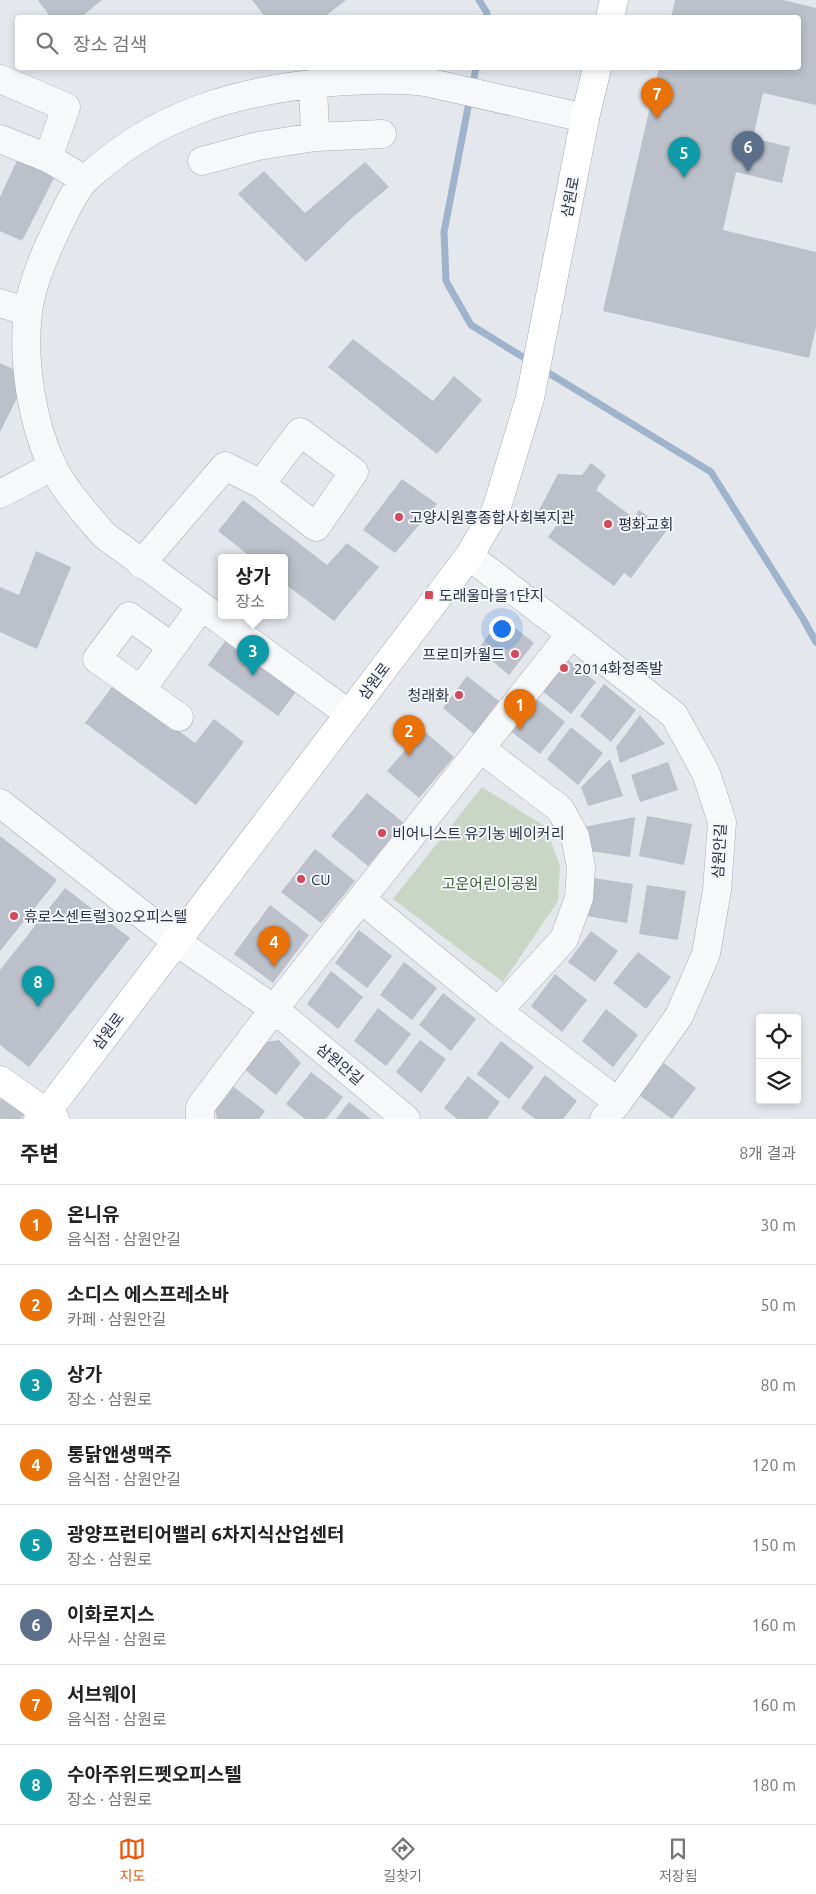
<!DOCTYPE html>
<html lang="ko">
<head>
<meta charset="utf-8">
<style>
	:root { --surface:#fff; --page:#f6f6f6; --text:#222; --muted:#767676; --line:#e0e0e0; --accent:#ea580c }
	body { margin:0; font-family:Ubuntu,"Noto Sans KR",sans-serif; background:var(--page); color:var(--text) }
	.controls { position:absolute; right:15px; bottom:15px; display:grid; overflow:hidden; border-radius:5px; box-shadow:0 2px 8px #0003 }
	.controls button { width:45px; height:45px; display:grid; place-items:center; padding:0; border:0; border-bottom:1px solid var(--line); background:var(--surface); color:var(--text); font:25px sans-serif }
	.you { position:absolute; left:501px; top:628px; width:18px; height:18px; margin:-12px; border:4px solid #fff; border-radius:50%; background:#1a73e8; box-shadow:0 0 0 8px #1a73e833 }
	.badge { display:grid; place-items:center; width:32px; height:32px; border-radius:50%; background:var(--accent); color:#fff; font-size:16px; font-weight:700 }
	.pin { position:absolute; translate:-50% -41px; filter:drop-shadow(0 1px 2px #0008) }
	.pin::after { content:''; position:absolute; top:26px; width:18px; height:15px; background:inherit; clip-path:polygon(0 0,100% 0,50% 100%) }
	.popup { position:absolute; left:218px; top:554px; width:70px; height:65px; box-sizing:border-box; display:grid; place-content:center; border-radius:5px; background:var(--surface); filter:drop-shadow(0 1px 4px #0005); font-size:16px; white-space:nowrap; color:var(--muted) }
	.popup b { font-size:19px; color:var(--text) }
	.popup::after { content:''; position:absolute; left:50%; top:100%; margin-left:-10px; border:10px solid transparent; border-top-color:var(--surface) }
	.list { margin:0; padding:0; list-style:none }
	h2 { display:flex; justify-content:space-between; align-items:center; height:65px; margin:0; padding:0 20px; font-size:21px }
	h2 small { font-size:16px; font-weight:400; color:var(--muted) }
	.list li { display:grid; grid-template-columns:32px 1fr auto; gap:15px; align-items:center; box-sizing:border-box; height:80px; padding:0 20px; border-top:1px solid var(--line) }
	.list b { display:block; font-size:19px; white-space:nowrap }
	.list p { margin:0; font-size:16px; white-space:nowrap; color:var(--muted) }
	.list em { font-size:16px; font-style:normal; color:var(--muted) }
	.icon { flex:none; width:28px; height:28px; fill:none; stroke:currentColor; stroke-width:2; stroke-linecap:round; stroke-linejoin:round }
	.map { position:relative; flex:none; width:816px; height:1119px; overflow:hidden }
	.search { position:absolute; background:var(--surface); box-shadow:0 2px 8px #0003; left:15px; right:15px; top:15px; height:55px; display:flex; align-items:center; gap:12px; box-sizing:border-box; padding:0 18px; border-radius:5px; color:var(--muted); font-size:19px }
	.sheet { height:705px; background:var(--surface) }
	nav { display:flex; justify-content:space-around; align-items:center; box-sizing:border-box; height:70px; border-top:1px solid var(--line); background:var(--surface); font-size:14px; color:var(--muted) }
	nav a { display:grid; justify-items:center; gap:2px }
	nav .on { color:var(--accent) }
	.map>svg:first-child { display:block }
	.green { fill:#c9d6c5 }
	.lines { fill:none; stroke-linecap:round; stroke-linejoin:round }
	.stream { stroke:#9fb4cc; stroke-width:7 }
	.building { fill:#bbc0ca }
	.major-tunnel { stroke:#bfc3cb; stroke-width:28; stroke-dasharray:28 14; stroke-linecap:butt }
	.minor-casing { stroke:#a9aeb7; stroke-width:29 }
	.major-casing { stroke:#a3abb8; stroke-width:29 }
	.minor { stroke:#f7f8fa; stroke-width:28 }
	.major { stroke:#fff; stroke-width:28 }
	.poi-dot { fill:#d1495b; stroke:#f4f6f9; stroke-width:2 }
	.labels { text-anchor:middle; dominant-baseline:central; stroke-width:4; stroke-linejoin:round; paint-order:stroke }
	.street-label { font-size:15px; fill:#2b3445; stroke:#f4f6f9 }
	.poi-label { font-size:15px; fill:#2b3445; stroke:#f4f6f9; text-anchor:start }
	.park-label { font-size:15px; fill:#3f6138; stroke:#f4f6f9 }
</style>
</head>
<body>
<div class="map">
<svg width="816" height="1119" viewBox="0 0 816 1119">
	<rect width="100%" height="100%" fill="#e4e7ec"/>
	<path class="green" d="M 482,787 L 546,827 L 560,867 L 558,901 L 503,982 L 393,899 Z"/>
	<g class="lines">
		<path class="stream" d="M 479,0 L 487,13 L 486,18
			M 472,87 L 476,68
			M 470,97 L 444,232 L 446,281 L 471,325 L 531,362
			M 542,369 L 711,472 L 802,617 L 816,642"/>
	</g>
	<path class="building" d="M 38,0 L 102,0 L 80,18 L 51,18 Z
		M 252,0 L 346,0 L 323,18 L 266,18 Z
		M 675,0 L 783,0 L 816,8 L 816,105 L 763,93 L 753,138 L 790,147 L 782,183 L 736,172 L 723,230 L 816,252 L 816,327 L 809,358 L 603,311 L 659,68 L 798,68 L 798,18 L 671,18 Z
		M 20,154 L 58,170 L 22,241 L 0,231 L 0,197 Z
		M 365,162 L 389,187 L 354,216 L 306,262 L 238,194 L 264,171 L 305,213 Z
		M 353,339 L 433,401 L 454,376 L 482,400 L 437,454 L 328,367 Z
		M 0,363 L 28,376 L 0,432 Z
		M 591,463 L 606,475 L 596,490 L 634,518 L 639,510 L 667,530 L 631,578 L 624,573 L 614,586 L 548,537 L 562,518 L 552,511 L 538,512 L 558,474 L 582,475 Z
		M 402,479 L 437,504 L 395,553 L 363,530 Z
		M 243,500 L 327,565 L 347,543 L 379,567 L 334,621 L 284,583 L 284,557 L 251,557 L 218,531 Z
		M 36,551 L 71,567 L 37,649 L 0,632 L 0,587 L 19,595 Z
		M 502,617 L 534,643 L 509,675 L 478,649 Z
		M 228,637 L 299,688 L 278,716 L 208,665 Z
		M 564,657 L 596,682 L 571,714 L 540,689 Z
		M 467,676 L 499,701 L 474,734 L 443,708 Z
		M 115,683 L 195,743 L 214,719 L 244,742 L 196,805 L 85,723 Z
		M 604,684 L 636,710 L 611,742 L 580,716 Z
		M 533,696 L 565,722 L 540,754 L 508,729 Z
		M 640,715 L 665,744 L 620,763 L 616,747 Z
		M 571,727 L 603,753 L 578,785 L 547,759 Z
		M 423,730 L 454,757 L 419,798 L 387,771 Z
		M 610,759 L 623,796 L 588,806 L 581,787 Z
		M 668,762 L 678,790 L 640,802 L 631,775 Z
		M 367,793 L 404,823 L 368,866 L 331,836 Z
		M 647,816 L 692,824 L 684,865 L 639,856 Z
		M 635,817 L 630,857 L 590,851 L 583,827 Z
		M 0,836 L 57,880 L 0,951 Z
		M 315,849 L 355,881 L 321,923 L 281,892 Z
		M 593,878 L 633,884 L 627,923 L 587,916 Z
		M 647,885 L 686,891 L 678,940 L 639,934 Z
		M 65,888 L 130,938 L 29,1067 L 0,1045 L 0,970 Z
		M 270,905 L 309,935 L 273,983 L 234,954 Z
		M 359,930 L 392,956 L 367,988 L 335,963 Z
		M 591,931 L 618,951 L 595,982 L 568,962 Z
		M 638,952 L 671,977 L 646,1009 L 613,983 Z
		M 404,962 L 437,988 L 412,1020 L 380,995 Z
		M 331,971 L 363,997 L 338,1029 L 307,1004 Z
		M 555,974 L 587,1000 L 562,1032 L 531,1006 Z
		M 443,993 L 476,1019 L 451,1051 L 419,1025 Z
		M 378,1008 L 411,1034 L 386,1066 L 354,1041 Z
		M 606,1009 L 638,1035 L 613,1067 L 582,1041 Z
		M 279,1040 L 301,1063 L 276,1095 L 239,1065 L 253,1044 Z
		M 420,1040 L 446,1059 L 421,1093 L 396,1072 Z
		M 501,1041 L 534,1067 L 509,1099 L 477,1074 Z
		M 664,1063 L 696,1088 L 672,1119 L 639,1095 Z
		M 311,1072 L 343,1097 L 326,1119 L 305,1119 L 286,1104 Z
		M 545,1075 L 577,1101 L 563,1119 L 535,1119 L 521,1108 Z
		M 468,1076 L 500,1102 L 487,1119 L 457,1119 L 444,1108 Z
		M 230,1084 L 265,1111 L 259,1119 L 217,1119 L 214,1104 Z
		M 349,1102 L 371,1119 L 336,1119 Z"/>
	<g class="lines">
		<path class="major-tunnel" d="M 0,1100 L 24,1119"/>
		<g class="minor-casing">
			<path id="minor" d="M 0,79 L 66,107 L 48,158
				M 313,84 L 315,137
				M 0,139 L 48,158 L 85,180
				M 202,161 L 258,146 L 315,137 L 382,134
				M 0,303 L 28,312
				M 0,494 L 53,466
				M 469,556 L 571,634 L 674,715 L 706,773 L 722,822 L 717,890 L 706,954 L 679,1016 L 618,1102 L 604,1119
				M 141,564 L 225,466 L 261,484 L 316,527 L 354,472 L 300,432 L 261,484
				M 172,647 L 129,616 L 97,659 L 141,690 L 201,607
				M 141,690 L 179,717
				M 349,714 L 104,535 C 86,514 64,490 52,465 C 32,423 22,360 28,313 C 30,292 42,261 51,241 C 59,225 73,191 86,179 C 157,113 238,90 332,82 C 363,80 395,78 426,82 L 585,118
				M 480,748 L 560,809 L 575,836 L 581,867 L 579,898 L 564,939 L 498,1011
				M 0,803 L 177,942 L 274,1009 L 406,1119
				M 361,899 L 498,1011 L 618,1102
				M 200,1119 L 200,1107 L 274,1009 L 571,634"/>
		</g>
		<g class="major-casing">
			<path id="major" d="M 610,18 L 614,0
				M 0,1080 L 55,1119
				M 38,1119 L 53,1104 L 469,556 L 496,510 L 530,398 L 585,118 L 597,68"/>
		</g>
		<use href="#minor" class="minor"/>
		<use href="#major" class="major"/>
	</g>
	<g class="poi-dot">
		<circle cx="399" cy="517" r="5"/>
		<circle cx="608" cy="524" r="5"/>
		<rect x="424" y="590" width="10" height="10" rx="2.5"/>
		<circle cx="515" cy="654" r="5"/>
		<circle cx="564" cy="668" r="5"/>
		<circle cx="459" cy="695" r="5"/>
		<circle cx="382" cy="833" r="5"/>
		<circle cx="301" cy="879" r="5"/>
		<circle cx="14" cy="916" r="5"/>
	</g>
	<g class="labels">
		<g class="street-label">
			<text transform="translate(570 197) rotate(-79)">삼원로</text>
			<text transform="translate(374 681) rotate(-53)">삼원로</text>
			<text transform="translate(719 851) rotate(-87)">삼원안길</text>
			<text transform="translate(108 1031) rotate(-53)">삼원로</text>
			<text transform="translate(340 1064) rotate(40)">삼원안길</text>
		</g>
		<g class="poi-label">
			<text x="409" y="517">고양시원흥종합사회복지관</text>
			<text x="618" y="524">평화교회</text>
			<text x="439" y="595">도래울마을1단지</text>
			<text x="505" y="654" text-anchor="end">프로미카월드</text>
			<text x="574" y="668">2014화정족발</text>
			<text x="449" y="695" text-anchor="end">청래화</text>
			<text x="392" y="833">비어니스트 유기농 베이커리</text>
			<text x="311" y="879">CU</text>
			<text x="24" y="916">휴로스센트럴302오피스텔</text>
		</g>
		<g class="park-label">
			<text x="490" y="883">고운어린이공원</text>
		</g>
	</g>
</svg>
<div class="controls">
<button><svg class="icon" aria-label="locate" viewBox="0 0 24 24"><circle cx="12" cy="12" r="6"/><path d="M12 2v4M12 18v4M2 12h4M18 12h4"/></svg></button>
<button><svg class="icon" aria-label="layers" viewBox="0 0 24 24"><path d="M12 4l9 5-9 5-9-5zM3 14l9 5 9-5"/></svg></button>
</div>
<div class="you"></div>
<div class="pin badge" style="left:520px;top:730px;background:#e8710a">1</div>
<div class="pin badge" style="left:409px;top:756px;background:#e8710a">2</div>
<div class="pin badge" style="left:253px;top:676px;background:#0f9aa8">3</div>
<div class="popup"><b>상가</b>장소</div>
<div class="pin badge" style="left:274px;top:967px;background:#e8710a">4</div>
<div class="pin badge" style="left:684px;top:178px;background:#0f9aa8">5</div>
<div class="pin badge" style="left:748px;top:172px;background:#5c6f8a">6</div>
<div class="pin badge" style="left:657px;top:119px;background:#e8710a">7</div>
<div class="pin badge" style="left:38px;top:1007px;background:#0f9aa8">8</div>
<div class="search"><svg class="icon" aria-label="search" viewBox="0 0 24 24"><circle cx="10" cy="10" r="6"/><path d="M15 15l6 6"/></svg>장소 검색</div>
</div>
<section class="sheet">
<h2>주변<small>8개 결과</small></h2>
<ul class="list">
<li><span class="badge" style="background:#e8710a">1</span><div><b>온니유</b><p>음식점 · 삼원안길</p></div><em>30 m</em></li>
<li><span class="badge" style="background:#e8710a">2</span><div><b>소디스 에스프레소바</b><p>카페 · 삼원안길</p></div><em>50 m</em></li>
<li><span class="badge" style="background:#0f9aa8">3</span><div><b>상가</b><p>장소 · 삼원로</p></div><em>80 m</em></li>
<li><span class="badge" style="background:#e8710a">4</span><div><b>통닭앤생맥주</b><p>음식점 · 삼원안길</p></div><em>120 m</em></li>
<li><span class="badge" style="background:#0f9aa8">5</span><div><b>광양프런티어밸리 6차지식산업센터</b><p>장소 · 삼원로</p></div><em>150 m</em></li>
<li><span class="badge" style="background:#5c6f8a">6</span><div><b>이화로지스</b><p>사무실 · 삼원로</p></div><em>160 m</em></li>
<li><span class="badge" style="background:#e8710a">7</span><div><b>서브웨이</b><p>음식점 · 삼원로</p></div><em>160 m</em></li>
<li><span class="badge" style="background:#0f9aa8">8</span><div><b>수아주위드펫오피스텔</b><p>장소 · 삼원로</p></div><em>180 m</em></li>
</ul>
</section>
<nav>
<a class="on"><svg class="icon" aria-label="map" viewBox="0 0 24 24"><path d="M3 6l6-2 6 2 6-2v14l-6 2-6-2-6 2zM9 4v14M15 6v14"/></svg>지도</a>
<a><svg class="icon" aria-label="directions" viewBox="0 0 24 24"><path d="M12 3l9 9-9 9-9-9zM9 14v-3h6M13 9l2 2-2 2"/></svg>길찾기</a>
<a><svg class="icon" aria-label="saved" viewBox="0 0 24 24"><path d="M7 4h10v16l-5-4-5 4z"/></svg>저장됨</a>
</nav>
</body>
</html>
